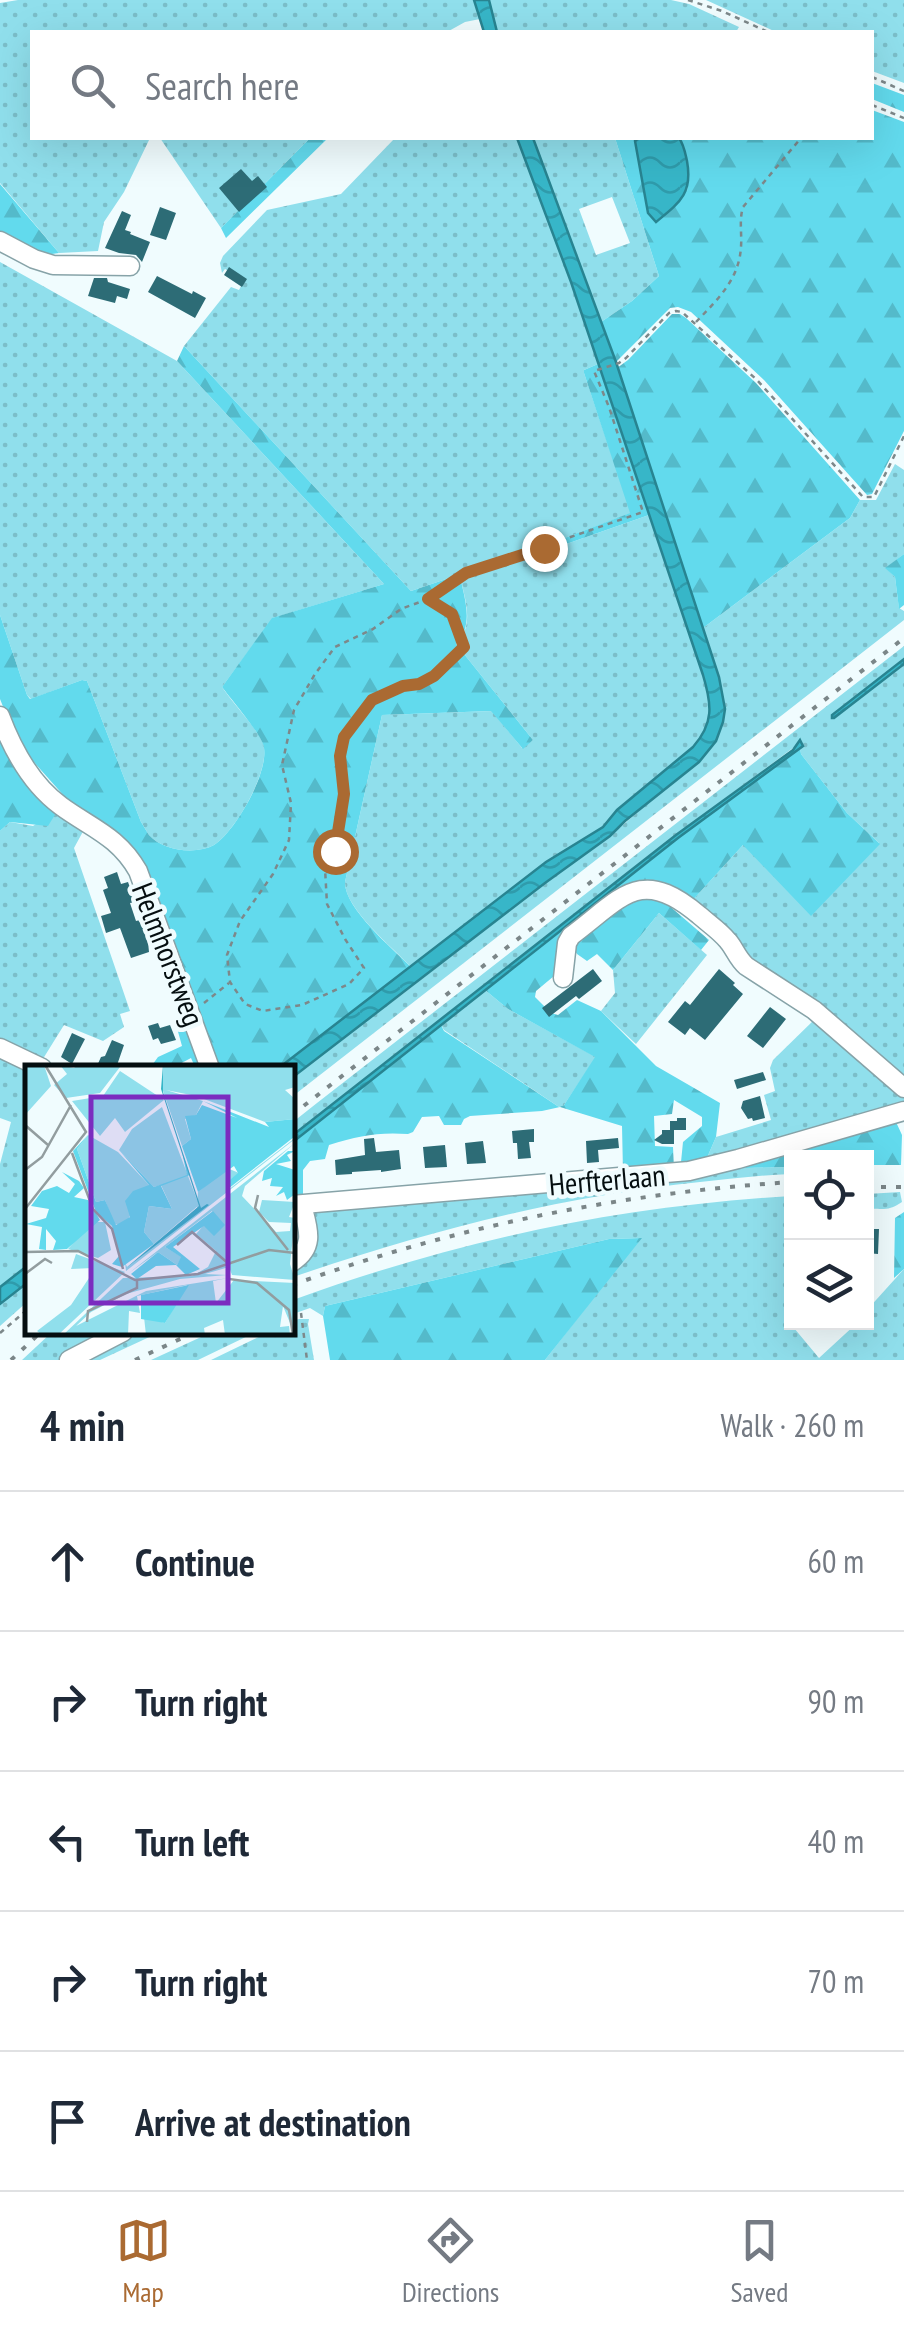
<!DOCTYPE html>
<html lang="en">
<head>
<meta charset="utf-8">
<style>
	:root { --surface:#fff; --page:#f2f2f3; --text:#1f2937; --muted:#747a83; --line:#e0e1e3; --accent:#aa6a32 }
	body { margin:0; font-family:"PT Sans Narrow",sans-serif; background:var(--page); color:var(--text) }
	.controls { position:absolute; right:30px; bottom:30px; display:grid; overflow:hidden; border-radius:0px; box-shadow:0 10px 40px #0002 }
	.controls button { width:90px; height:90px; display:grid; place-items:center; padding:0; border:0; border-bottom:2px solid var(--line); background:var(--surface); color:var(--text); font:50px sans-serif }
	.stop { position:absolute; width:30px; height:30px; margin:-22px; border:8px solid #aa6a32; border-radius:50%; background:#fff }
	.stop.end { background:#aa6a32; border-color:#fff; box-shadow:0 2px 10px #0008 }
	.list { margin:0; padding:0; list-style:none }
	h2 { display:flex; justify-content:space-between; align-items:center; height:130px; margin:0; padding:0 40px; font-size:42px }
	h2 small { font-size:32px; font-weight:400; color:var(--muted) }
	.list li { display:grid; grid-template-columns:65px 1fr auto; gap:30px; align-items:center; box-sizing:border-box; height:140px; padding:0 40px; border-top:2px solid var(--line) }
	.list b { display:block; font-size:38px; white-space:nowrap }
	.list em { font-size:32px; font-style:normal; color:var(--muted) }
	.icon { flex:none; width:55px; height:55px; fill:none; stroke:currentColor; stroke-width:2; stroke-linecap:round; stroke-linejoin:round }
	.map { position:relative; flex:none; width:904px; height:1360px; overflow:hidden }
	.search { position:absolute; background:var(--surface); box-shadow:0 10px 40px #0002; left:30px; right:30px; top:30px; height:110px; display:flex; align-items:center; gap:25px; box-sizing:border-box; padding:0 35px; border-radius:0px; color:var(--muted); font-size:38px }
	.sheet { height:830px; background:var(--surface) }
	nav { display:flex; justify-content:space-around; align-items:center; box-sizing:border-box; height:140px; border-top:2px solid var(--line); background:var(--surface); font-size:28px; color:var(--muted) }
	nav a { display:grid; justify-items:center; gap:5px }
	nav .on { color:var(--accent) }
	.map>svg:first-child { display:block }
	.grass { fill:url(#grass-dots); fill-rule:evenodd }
	.forest { fill:url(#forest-firs) }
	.water { fill:url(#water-waves); stroke:#288491; stroke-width:2.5 }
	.building { fill:#2d6c76 }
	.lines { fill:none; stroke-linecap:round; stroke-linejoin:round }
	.minor-casing { stroke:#87a3a8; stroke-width:21 }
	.path { stroke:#7d888a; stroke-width:2.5; stroke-dasharray:5 5; stroke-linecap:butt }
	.minor { stroke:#fff; stroke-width:18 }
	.rail { stroke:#7b8688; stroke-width:4; stroke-dasharray:5 10; stroke-linecap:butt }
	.route { stroke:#aa6a32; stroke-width:12 }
	.labels { text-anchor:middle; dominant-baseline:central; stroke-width:9; stroke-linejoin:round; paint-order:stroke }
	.street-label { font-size:30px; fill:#050e10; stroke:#f0fcfe }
	.inset-road { fill:none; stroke:#929d9f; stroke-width:2.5 }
	.view { fill:#7b2cbf; fill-opacity:0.15; stroke:#7b2cbf; stroke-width:5 }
	.inset-edge { fill:none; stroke:#050e10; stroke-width:5 }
</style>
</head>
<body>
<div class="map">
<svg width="904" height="1360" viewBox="0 0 904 1360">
	<defs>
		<pattern id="grass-dots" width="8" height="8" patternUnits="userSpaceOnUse" patternTransform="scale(2.5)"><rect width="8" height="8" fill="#90dfec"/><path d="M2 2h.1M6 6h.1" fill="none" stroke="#7bbec9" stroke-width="1.8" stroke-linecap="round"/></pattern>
		<pattern id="forest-firs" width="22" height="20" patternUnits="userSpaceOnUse" patternTransform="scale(2.5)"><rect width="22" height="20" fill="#62daed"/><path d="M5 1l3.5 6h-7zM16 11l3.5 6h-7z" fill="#54baca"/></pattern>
		<pattern id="water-waves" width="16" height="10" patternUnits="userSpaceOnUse" patternTransform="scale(2.5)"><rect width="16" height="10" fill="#37b6c8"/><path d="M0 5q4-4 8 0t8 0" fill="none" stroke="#2f9bab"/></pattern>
	</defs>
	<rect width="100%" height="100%" fill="#f0fcfe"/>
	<path class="grass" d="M 18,0 L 474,0 L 480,19 L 465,22 L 447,32 L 32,32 L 32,138 L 150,138 L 124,192 L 104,222 L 98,251 L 59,253 L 0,183 L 0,3 Z
		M 489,0 L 671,0 L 689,4 L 739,27 L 736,32 L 497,32 Z
		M 706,0 L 904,0 L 904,83 L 872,71 L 872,32 L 776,32 Z
		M 160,138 L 310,138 L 221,228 Z
		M 395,138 L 517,138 L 571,282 L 598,364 L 584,370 L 584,373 L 631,513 L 549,544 L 411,591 L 184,346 L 231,287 L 239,290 L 244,280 L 225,269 L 222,273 L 220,263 L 223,256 L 267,210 L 341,194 Z
		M 533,138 L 615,138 L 659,276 L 632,301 L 601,322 ZM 612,197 L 630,243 L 596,255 L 579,209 Z
		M 0,262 L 177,361 L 384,584 L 273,618 L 222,687 C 232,702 258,730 263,743 C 272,768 235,832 214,845 C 196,855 163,851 149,835 C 146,831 144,826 141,822 L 87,681 L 82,680 L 31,699 L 27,695 L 0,615 Z
		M 895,464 L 904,470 L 904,554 L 886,568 L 895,577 L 899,608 L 904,611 L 904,620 L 293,1096 L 293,1077 L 304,1067 L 404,993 L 545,883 L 610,836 L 709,751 L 719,735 L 721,683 L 703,628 L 850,518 L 860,500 L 876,500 Z
		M 649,515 L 707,687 C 712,711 710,729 693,747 L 618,810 L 603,827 L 546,862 L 411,967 C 392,947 344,908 345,882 L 382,715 L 492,711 L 522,748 L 533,740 L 456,644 C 474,627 466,602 461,581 Z
		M 904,646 L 904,659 L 832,715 L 835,718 L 904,664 L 904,1083 L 759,967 L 691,902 L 743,845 L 879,843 L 847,813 L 801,754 L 800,748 L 803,746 L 797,745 L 676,835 L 293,1135 L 293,1122 L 317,1103 Z
		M 58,810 L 86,826 L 74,848 L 130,1011 L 120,1014 L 124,1027 L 103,1041 L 64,1025 L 41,1062 L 0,1041 L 0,831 L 10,822 L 33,826 Z
		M 659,913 L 707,955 L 636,1044 L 601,1011 L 615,993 L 613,970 Z
		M 485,990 L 508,1009 L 596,1057 L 564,1105 L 559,1107 L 444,1030 L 441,1025 Z
		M 815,1019 L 904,1097 L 904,1105 L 706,1160 L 716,1137 L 771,1120 L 764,1095 L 775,1091 L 770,1068 L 773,1060 Z
		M 0,1054 L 28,1068 L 27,1266 L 0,1287 L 0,1164 L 11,1122 L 0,1118 Z
		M 738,1163 L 746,1168 L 791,1167 L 791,1174 C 761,1175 731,1179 700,1182 C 557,1197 429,1231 293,1277 C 292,1260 306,1220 319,1209 Z
		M 900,1192 L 902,1202 C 887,1212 883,1208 867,1209 L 867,1194 Z
		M 791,1196 L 792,1313 L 788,1317 L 789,1322 L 819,1358 L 857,1323 L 866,1322 L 867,1310 L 904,1269 L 904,1360 L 545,1360 L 640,1238 L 609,1239 L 325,1306 L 323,1316 L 310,1308 L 293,1314 L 293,1300 C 458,1240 615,1207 791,1196 Z
		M 27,1283 L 27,1302 L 0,1326 L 0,1304 Z
		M 299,1319 L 309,1319 L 308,1324 L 314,1360 L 211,1360 L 267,1333 L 292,1332 L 293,1321 Z
		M 212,1332 L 254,1333 L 198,1360 L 151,1360 Z
		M 51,1333 L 115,1333 L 62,1360 L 22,1360 Z
		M 130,1333 L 158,1333 L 100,1360 L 76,1360 Z"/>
	<path class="forest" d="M 872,83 L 904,95 L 904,112 L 872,99 Z
		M 872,110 L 904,122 L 904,431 L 872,494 L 867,495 L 764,380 L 691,312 L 678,307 L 670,308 L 616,362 L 601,322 L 632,301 L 659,276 L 615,138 L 638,138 L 635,141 L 643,178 L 687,191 C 690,173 688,154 679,138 L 872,138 Z
		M 310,138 L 328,138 L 226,238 L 221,228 Z
		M 0,184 L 59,253 L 45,255 L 0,234 Z
		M 672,314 L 680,314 L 686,318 L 756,383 L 860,500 L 850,518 L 703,628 L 617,368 L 628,360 Z
		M 184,346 L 411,591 L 549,544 L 630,513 L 584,373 L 584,370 L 598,364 L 649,515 L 461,581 C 466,603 473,627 456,644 L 533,740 L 523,749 L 491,711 L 382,715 L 345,882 C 344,908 392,948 411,967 L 280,1067 L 216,1067 L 138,861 L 65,797 L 32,760 L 10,724 L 0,699 L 0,615 L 27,695 L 30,699 L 82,680 L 87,681 L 141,822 C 144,826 146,831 149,835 C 163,851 196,855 214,845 C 235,832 272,768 263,744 C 259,732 231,699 222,687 L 272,618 L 384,584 L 177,361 Z
		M 904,554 L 904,605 L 899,609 L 895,577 L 885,568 Z
		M 0,730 L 58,810 L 48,826 L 10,822 L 0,831 Z
		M 800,748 L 801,754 L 847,813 L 880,844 L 811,916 L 743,845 L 691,902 L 657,885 L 563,940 L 554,976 L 536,991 L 535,997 L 551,1013 L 558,1015 L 577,1000 L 601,1011 L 656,1066 L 720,1103 L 716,1137 L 706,1160 L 681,1162 L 683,1142 L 702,1126 L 702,1117 L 674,1100 L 672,1114 L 654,1116 L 655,1146 L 673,1147 L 674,1169 L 623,1172 L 622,1126 L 560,1107 L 542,1111 L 470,1116 L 464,1119 L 461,1125 L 444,1125 L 439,1116 L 422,1117 L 413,1132 L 408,1134 C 376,1132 359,1136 329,1145 L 325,1159 L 310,1161 L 303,1170 L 303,1199 L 293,1199 L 293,1142 L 441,1025 L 444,1031 L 559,1107 L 564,1105 L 595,1057 L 508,1009 L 485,990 L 678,838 Z
		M 647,892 L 666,903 L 709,940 L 701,950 L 659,913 L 613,970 L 597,954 L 587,961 L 577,954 L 573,948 L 575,939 L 632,895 Z
		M 189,1016 L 206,1067 L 195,1067 L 191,1058 L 174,1067 L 150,1068 L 158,1057 L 182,1046 L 175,1021 Z
		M 896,1122 L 902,1135 L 901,1165 L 867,1165 L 866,1158 L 792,1158 L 791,1167 L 746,1168 L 738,1163 Z
		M 904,1212 L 904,1269 L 894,1278 L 895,1218 Z
		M 642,1238 L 545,1360 L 330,1360 L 323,1316 L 325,1306 L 609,1239 Z"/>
	<path class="water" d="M 474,0 L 489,0 L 497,32 L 484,32 Z
		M 517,138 L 533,138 L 616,362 L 719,677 L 725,709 L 723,722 L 716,741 L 699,762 L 625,821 L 610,836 L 545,883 L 293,1077 L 292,1068 L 280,1067 L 546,862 L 603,827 L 617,810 L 693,747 C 714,723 712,705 703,675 L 571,282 Z
		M 638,138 L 679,138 C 684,145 685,152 687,161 C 693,194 679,203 656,222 L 648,213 L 635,141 Z
		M 904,659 L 904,664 L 834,718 L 832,718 L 832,715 Z
		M 800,740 L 803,746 L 678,838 L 293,1142 L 293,1135 L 676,835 L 793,750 Z
		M 27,1266 L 27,1283 L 0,1304 L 0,1287 Z"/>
	<path class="building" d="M 241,169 L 252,181 L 258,176 L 267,187 L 239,212 L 219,188 Z
		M 160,207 L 176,213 L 166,240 L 150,235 Z
		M 122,211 L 131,215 L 125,230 L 131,232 L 130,234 L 150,242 L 142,262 L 136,255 L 119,253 L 105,248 Z
		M 229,267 L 247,279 L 242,287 L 224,275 Z
		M 157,276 L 192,294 L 193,291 L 206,298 L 195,318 L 148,292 Z
		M 94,278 L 107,278 L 108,282 L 130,289 L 127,299 L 117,296 L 115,303 L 88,296 Z
		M 117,872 L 121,884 L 128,882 L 135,902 L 130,903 L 136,921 L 140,920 L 148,942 L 149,952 L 131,958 L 120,928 L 106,933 L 101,916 L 111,913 L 103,890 L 108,888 L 104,877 Z
		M 593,969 L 602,981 L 579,999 L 576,996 L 549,1017 L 542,1008 Z
		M 719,969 L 735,983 L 733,985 L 743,994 L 705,1040 L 690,1028 L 685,1035 L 668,1022 L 685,1001 L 690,1005 Z
		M 770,1007 L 786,1019 L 763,1048 L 747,1036 Z
		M 158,1023 L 160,1028 L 170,1025 L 176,1040 L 161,1044 L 158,1038 L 153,1040 L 148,1026 Z
		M 72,1033 L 85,1039 L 72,1064 L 61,1057 Z
		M 112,1040 L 124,1045 L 116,1068 L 96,1068 L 101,1057 L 105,1056 Z
		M 763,1072 L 766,1080 L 737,1089 L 734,1080 Z
		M 760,1096 L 765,1118 L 753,1121 L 752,1118 L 748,1119 L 741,1108 L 743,1101 Z
		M 677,1118 L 686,1118 L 686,1130 L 674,1130 L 674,1144 L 662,1144 L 654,1140 L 662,1134 L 662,1130 L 670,1130 L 670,1121 L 677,1121 Z
		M 534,1129 L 534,1142 L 529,1142 L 531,1158 L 518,1159 L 517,1143 L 513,1143 L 512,1131 Z
		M 374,1138 L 376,1152 L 399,1150 L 401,1169 L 381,1172 L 381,1170 L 352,1172 L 352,1174 L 336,1175 L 335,1160 L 365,1155 L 364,1139 Z
		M 618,1138 L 619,1148 L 598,1150 L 599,1162 L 587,1163 L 586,1141 Z
		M 483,1141 L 486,1163 L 467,1164 L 465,1143 Z
		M 445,1145 L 447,1167 L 425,1168 L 423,1147 Z
		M 866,1229 L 879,1229 L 878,1254 L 866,1253 Z"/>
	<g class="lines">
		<g class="minor-casing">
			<path id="minor" d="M 0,241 L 34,259 L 53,265 L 130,266
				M 0,716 C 13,751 31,784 61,806 C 91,828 118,836 138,871 L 210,1068
				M 563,978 L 567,943 L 571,936 C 622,898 640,865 699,915 C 708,923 720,931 728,941 C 735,949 737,958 746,966 L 814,1010 L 904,1088
				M 0,1048 L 42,1068
				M 292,1205 L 689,1171 L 738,1159 L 904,1111
				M 292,1262 C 316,1247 308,1228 302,1205
				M 69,1360 L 123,1332"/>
		</g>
		<path class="path" d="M 688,0 L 722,11 L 768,32
			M 872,77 L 904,91
			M 872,105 L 904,118
			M 696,322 C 717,300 739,280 741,247 C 742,233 739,220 743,207 L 801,138
			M 428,599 L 401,609 L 373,629 L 335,647 L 315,674 L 294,710 L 282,765 L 291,803 L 289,840 L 273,874 L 240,921 L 227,955 L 230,982 L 245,1004 L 263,1011 L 302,1005 L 349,984 L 364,968 L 345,939 L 327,904 L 325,868 L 335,851 L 344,794 L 340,756 L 344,737 L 372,699 L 403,686 L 419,684 L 434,676 L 464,647 L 452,615 L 428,599 L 466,573 L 643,512 L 609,407 L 594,371 L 619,363 L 626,358 L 669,313 L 676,311 L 682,312 L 757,380 L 863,497 L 874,497 L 904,436
			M 204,1003 L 229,983
			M 301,1313 L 307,1360
			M 0,1333 L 28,1309"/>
		<use href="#minor" class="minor"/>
		<path class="rail" d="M 292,1115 L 904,638
			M 866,1187 L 904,1187
			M 292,1285 C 454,1227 620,1193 792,1182
			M 11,1360 L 41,1332
			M 135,1360 L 195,1332"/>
	</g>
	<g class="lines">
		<path class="route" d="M 335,851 L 344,794 L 340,756 L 344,737 L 372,700 L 403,686 L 419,684 L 434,676 L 464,647 L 452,614 L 428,599 L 466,573 L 544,548"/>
	</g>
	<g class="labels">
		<g class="street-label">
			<text transform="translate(169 954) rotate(69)">Helmhorstweg</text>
			<text transform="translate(607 1179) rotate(-5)">Herfterlaan</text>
		</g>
	</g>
	<g transform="translate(25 1065)">
		<rect width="270" height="270" fill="#f0fcfe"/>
		<path d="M 0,0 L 19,0 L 26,21 L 0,50 ZM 35,0 L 49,3 L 52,0 L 95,0 L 95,2 L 75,28 L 41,33 L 29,20 L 42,9 ZM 138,0 L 270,0 L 270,22 L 260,25 L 270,34 L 270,54 L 240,57 L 171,31 L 141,25 L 178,36 L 171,50 L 160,54 L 166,74 L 157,81 L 138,26 ZM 95,6 L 139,35 L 100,67 L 90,53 L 75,71 L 47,36 L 78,31 ZM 137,42 L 174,140 L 129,179 L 119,167 L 124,141 L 147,144 L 136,120 L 129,122 L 94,85 L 107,64 ZM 63,70 L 93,87 L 125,121 L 99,160 L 89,159 L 80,135 L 71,137 L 52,84 ZM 270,73 L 270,74 L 101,206 L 100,197 L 102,202 L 172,148 L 173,127 L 202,103 L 214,108 L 201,118 L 203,125 ZM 270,78 L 220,121 L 217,131 L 251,167 L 265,166 L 266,158 L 244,157 L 234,147 L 237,135 L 270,137 L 264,152 L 270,153 L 265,199 L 270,215 L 207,210 L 204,202 L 180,209 L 202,210 L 155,214 L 101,229 L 66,247 L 51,261 L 121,226 L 203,213 L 188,216 L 191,238 L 209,215 L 270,218 L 270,270 L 258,241 L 255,262 L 264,261 L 265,270 L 200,270 L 198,255 L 179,263 L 180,270 L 121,270 L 119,252 L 140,258 L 162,220 L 112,231 L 115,248 L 104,246 L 103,270 L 38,270 L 98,213 L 167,211 L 183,202 L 191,186 L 171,169 L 179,160 L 199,160 L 187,146 L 140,182 L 157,192 L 152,200 L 133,187 L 104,208 ZM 67,157 L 80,157 L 86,185 L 73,193 L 43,184 ZM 51,189 L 100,207 L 33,270 L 17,270 L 12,266 L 46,240 L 64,213 L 68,203 L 46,204 Z" fill="#90dfec"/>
		<path d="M 178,36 L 244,62 L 240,57 L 270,54 L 269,72 L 203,124 L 201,118 L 213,108 L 209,101 L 173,127 L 157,81 L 166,74 L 160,51 L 171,50 L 177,40 L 212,53 ZM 63,70 L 52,84 L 71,137 L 80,135 L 91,160 L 105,152 L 100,136 L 108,126 L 124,120 L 94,85 L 129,122 L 162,110 L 157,87 L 165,110 L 136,121 L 147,144 L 124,141 L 119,167 L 129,179 L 97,202 L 87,199 L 94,191 L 87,161 L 71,147 L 48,86 ZM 263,86 L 270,86 L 262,90 L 266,96 L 251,99 L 270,105 L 270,129 L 262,135 L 259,127 L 251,131 L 258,122 L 245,121 L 247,113 L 237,116 L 239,106 ZM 37,107 L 54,116 L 59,123 L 49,132 L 63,135 L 75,155 L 42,184 L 28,185 L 31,176 L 21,164 L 21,185 L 14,184 L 17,162 L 1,159 L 21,153 L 24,144 L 6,141 L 17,126 L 32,121 L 44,128 L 50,119 ZM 188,146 L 200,160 L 189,171 L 179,161 L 148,182 L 175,204 L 161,210 L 151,200 L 131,201 L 112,214 L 106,209 L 133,187 L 152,200 L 156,192 L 140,182 ZM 164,220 L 140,258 L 116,254 L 116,230 Z" fill="#62daed"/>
		<path d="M 138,0 L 138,27 L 176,143 L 182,139 L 184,140 L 101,203 L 174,141 L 136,24 Z" fill="#37b6c8"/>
		<path class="inset-road" d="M 0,60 L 23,80M 47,88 L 68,144 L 87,164 L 98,204M 0,105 L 17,92 L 46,40M 233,130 L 230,143 L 263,185M 0,144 L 61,67 L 20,0M 152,180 L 167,167 L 205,200M 0,187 L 53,186 L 110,215 L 173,209 L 244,185 L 270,188M 203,201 L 204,214 L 232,218 L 264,245 L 268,270M 0,209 L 20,194 L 27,198M 62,257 L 63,246 L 112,223 L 112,215"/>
		<path class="view" d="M 66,32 L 203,32 L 203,238 L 66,238 Z"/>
		<rect width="270" height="270" class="inset-edge"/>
	</g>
</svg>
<div class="controls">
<button><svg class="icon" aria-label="locate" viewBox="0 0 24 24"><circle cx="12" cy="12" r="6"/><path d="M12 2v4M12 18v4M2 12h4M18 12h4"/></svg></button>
<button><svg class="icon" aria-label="layers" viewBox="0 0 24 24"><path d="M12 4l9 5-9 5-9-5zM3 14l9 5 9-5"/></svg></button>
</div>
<div class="stop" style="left:335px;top:851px"></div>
<div class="stop end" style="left:544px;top:548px"></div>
<div class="search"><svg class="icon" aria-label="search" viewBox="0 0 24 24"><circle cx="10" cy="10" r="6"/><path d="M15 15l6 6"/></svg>Search here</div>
</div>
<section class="sheet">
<h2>4 min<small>Walk · 260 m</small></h2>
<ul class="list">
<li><svg class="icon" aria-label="ahead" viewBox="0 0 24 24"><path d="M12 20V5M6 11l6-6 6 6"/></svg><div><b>Continue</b></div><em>60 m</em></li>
<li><svg class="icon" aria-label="right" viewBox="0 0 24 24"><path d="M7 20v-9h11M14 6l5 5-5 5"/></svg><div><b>Turn right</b></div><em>90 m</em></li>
<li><svg class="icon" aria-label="left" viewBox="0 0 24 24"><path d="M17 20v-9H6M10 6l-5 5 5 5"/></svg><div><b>Turn left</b></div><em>40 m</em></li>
<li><svg class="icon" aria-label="right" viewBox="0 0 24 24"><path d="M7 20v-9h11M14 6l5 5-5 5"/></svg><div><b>Turn right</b></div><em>70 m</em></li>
<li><svg class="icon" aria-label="arrive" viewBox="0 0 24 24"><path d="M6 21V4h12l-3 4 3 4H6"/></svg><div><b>Arrive at destination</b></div></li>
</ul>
</section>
<nav>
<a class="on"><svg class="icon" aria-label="map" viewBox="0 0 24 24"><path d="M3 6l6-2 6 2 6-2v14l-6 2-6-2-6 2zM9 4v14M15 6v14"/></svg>Map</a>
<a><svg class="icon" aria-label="directions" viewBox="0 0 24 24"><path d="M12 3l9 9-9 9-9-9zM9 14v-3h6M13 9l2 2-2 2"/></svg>Directions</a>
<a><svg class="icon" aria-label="saved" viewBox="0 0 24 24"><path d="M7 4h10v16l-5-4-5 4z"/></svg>Saved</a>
</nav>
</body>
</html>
